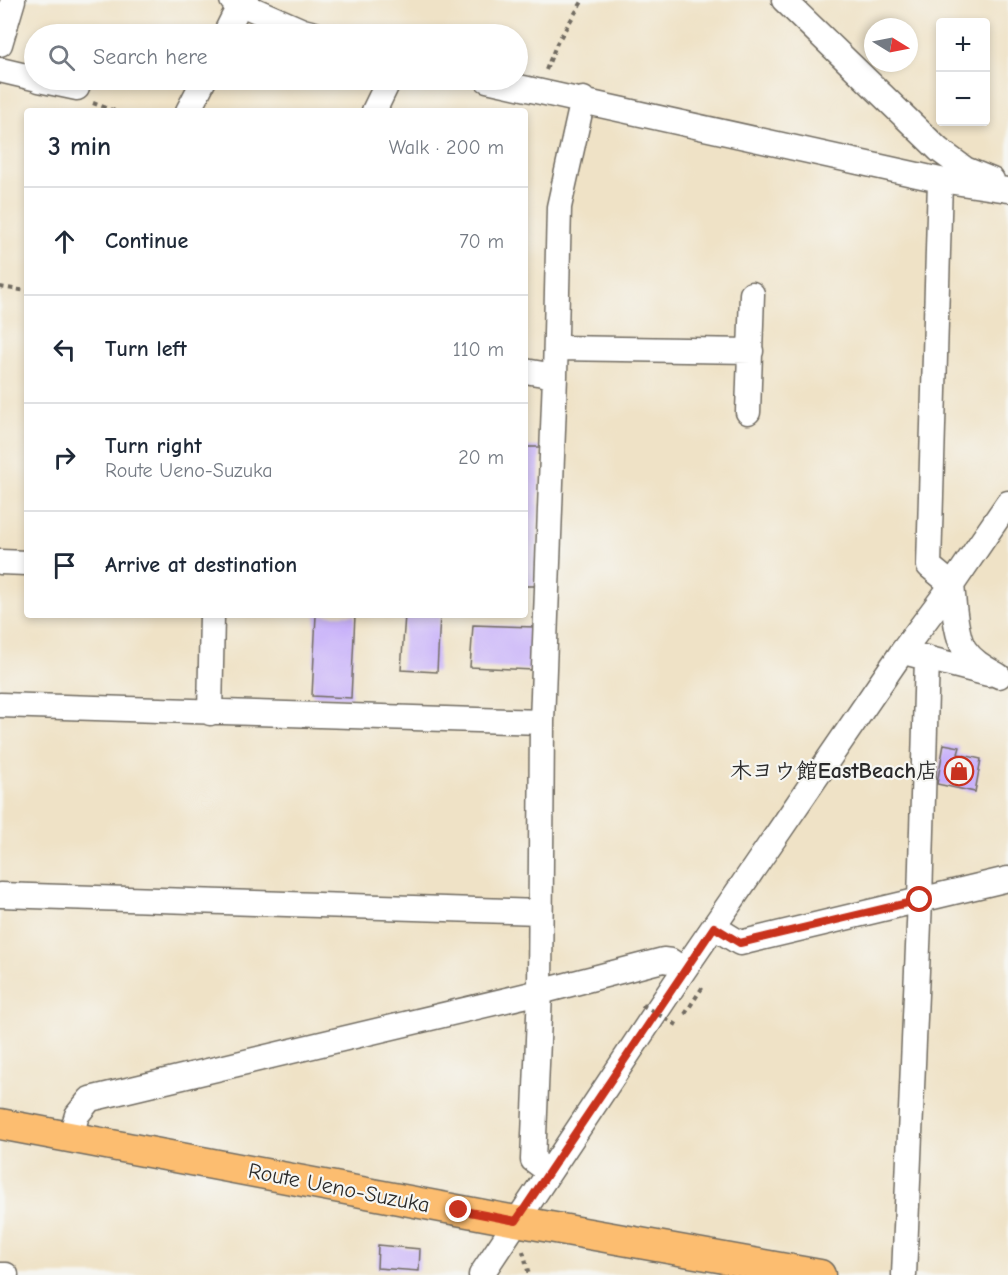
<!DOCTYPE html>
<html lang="en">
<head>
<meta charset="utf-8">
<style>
	:root { --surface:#fff; --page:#f2f2f3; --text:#1f2937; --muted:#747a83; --line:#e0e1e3 }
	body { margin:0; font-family:"Comic Neue","Klee One",sans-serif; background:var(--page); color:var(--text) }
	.controls { position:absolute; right:18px; top:18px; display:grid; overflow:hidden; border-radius:6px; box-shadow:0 3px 9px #0003 }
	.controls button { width:54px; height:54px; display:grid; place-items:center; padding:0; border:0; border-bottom:2px solid var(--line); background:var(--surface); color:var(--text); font:30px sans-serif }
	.compass { position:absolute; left:864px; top:18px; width:54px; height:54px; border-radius:50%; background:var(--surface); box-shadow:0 3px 9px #0003; rotate:100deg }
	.stop { position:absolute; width:18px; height:18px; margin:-14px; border:4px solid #c8321e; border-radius:50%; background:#fff }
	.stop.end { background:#c8321e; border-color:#fff; box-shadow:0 2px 6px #0008 }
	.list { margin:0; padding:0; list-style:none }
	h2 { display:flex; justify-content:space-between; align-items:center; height:78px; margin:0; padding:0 24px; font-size:26px }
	h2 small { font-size:20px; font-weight:400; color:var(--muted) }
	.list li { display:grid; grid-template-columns:39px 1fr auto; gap:18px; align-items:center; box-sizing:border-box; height:108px; padding:0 24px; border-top:2px solid var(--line) }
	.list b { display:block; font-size:22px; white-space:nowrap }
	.list p { margin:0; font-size:20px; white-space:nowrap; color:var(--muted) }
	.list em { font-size:20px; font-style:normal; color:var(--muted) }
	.icon { flex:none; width:33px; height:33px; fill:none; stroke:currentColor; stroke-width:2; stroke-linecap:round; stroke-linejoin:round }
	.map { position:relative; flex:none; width:1008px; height:1275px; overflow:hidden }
	.search { position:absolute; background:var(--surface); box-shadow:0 3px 9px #0003; left:24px; top:24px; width:504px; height:66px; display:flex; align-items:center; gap:15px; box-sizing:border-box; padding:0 21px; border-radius:33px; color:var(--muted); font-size:22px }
	.panel { position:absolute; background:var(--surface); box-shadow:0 3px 9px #0003; left:24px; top:108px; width:504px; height:510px; border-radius:6px }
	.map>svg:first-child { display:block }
	.building { fill:#c6aefa }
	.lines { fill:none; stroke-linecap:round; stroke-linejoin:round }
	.minor-casing { stroke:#706b61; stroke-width:27 }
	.major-casing { stroke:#706b61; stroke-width:33 }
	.path { stroke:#706b61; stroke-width:4; stroke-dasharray:4.5 4.5; stroke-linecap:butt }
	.minor { stroke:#fff; stroke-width:24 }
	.major { stroke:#fcbd6f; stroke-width:30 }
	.path-bridge { stroke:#706b61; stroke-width:4; stroke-dasharray:4.5 4.5; stroke-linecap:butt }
	.route { stroke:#c8321e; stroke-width:8 }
	.labels { text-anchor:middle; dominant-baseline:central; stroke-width:4.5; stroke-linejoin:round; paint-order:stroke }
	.poi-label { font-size:22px; font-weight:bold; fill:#2b2b2b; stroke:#f6f6f2; text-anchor:end }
	.street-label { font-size:22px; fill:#2b2b2b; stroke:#f6f6f2 }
</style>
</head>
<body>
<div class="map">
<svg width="1008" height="1275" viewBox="0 0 1008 1275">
	<rect width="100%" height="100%" fill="#f6f6f2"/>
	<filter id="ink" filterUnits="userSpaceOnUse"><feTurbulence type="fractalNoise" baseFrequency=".0167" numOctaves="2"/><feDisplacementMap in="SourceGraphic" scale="12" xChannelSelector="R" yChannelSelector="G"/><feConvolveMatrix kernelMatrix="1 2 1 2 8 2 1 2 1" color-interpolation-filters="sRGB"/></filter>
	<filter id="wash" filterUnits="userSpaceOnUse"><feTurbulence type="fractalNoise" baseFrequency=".008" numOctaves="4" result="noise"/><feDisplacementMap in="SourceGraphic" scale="24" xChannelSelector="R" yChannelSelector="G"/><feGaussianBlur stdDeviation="1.35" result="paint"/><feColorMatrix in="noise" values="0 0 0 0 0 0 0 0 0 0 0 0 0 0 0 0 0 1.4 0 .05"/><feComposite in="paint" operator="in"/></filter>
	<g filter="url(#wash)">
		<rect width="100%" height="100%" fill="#efe2c6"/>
		<g id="blocks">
			<path class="building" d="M 525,447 L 540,447 L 536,586 L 525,586 Z
				M 316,615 L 355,615 L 351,698 L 312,696 Z
				M 405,615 L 440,615 L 437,672 L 401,670 Z
				M 473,625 L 535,627 L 533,670 L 470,667 Z
				M 944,744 L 960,747 L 958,754 L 981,759 L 975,792 L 937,784 Z
				M 378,1245 L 420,1249 L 419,1271 L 377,1268 Z"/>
		</g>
	</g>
	<g filter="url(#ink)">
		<use href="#blocks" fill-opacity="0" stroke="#706b61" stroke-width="1.5"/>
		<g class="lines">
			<g class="minor-casing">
				<path id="minor" d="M 232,0 L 303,31 L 315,34
					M 784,0 L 939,150 L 965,169 L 992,180
					M 225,34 L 240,4
					M 0,44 L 13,0
					M 0,70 L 34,78
					M 39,80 L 77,88
					M 487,80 L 940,180 L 1008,190
					M 188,111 L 204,80
					M 374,111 L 389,80
					M 940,180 L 929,566 L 952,585 C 954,603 955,636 965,650 C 973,662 987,669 999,676
					M 556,348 L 751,351
					M 525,371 L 555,376
					M 748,412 L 752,294
					M 0,562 L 27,563
					M 911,654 L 988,674
					M 0,705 L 542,722
					M 210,713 L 212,615
					M 0,895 L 539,912
					M 714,927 L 740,943 L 1008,879
					M 70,1138 L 77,1115 L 90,1099 L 540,992 L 663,960 L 671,961 L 684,970
					M 549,1172 L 533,1160 L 540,992 L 542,722 L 555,376 L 559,207 L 583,99
					M 0,1275 L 6,1275
					M 481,1275 L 684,970 L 902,652 L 952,585 L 1008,503
					M 904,1275 L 920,900 L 927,658"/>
			</g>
			<g class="major-casing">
				<path id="major" d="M 0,1124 L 516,1221 L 820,1275"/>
			</g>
			<path class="path" d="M 546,70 L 557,43 L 583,0
				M 93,103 L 115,111
				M 0,287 L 27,291
				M 685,1014 L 704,985
				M 523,1251 L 529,1275"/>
			<use href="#minor" class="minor"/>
			<use href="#major" class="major"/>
			<path class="path-bridge" d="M 642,1005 L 677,1025"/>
		</g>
	</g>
	<g class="lines" filter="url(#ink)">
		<path class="route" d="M 459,1210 L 516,1221 L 714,927 L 740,943 L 920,900"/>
	</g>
	<defs>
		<g id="shop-ring" transform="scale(1.5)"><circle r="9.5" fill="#f6f6f2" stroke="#c8321e" stroke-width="1.5"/><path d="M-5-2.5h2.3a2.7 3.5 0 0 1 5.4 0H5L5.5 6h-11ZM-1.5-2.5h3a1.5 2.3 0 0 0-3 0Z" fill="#c8321e"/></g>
	</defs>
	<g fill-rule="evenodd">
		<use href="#shop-ring" x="959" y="771"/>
	</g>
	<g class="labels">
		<g class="poi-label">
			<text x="938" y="771">木ヨウ館EastBeach店</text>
		</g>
		<g class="street-label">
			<text transform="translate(339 1188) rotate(11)">Route Ueno-Suzuka</text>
		</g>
	</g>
</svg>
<div class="controls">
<button>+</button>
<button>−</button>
</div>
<svg class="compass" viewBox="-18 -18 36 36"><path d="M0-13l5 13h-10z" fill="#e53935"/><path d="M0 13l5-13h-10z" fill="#747a83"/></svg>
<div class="stop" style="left:920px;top:900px"></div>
<div class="stop end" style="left:459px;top:1210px"></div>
<div class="search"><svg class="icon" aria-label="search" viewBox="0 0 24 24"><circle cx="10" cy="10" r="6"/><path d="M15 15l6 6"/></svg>Search here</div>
<section class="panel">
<h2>3 min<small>Walk · 200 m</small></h2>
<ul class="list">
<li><svg class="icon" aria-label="ahead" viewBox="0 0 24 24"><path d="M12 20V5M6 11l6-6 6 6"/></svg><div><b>Continue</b></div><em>70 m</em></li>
<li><svg class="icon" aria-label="left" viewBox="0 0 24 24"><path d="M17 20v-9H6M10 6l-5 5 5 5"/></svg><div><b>Turn left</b></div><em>110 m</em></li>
<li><svg class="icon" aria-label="right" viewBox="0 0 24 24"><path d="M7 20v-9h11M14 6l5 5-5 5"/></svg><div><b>Turn right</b><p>Route Ueno-Suzuka</p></div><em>20 m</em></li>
<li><svg class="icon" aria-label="arrive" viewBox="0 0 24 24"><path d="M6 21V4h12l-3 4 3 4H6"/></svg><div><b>Arrive at destination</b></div></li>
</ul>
</section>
</div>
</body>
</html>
